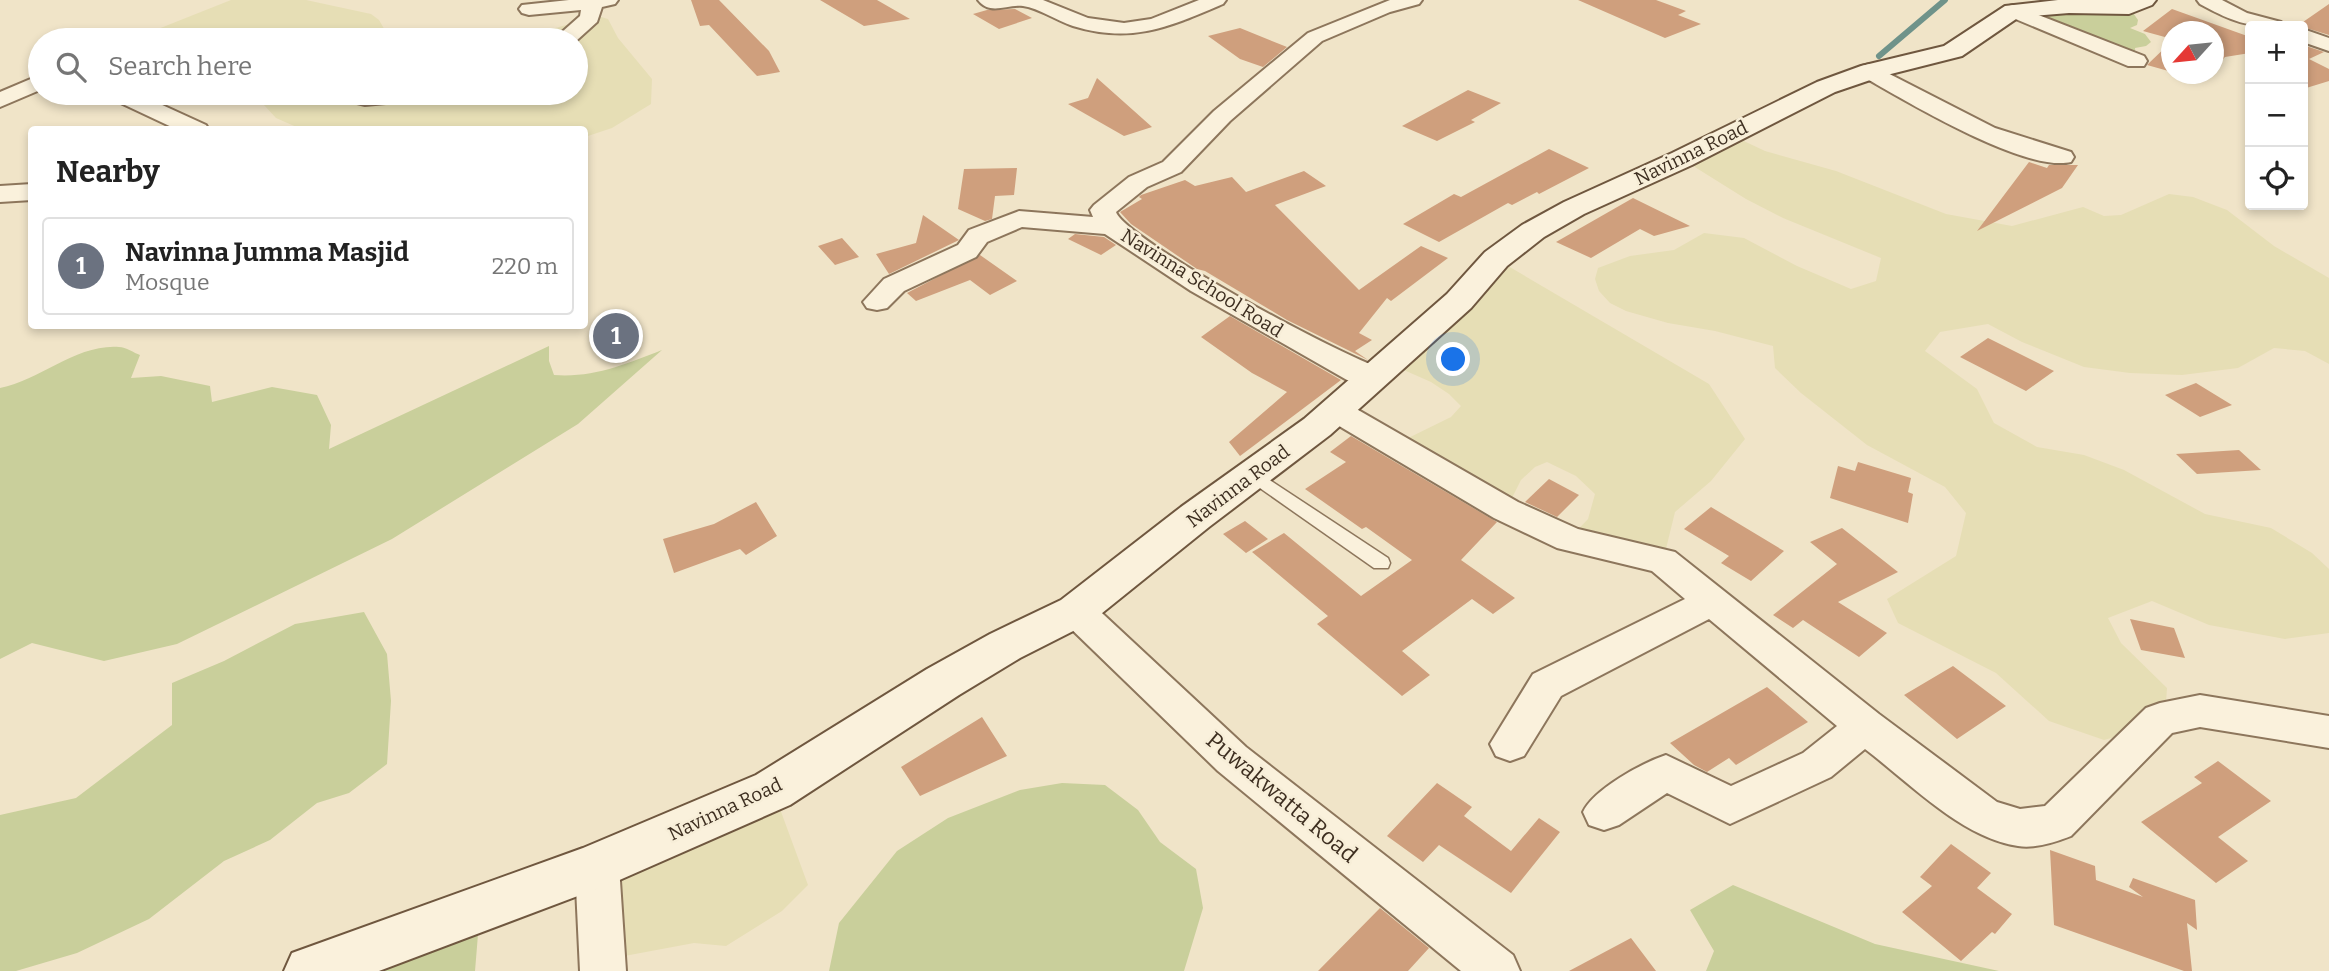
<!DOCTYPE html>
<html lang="en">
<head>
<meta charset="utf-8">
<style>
	:root { --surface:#fff; --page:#f6f6f6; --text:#222; --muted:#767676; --line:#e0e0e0; --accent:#0f766e }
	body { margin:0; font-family:Bitter,serif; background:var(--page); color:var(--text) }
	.controls { position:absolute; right:21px; top:21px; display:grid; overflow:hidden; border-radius:7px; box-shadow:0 4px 10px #0003 }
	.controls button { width:63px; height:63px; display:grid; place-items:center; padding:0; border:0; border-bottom:2px solid var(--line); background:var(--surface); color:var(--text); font:35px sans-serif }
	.compass { position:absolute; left:2161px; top:21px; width:63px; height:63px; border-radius:50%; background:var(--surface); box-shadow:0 4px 10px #0003; rotate:243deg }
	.you { position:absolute; left:1454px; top:360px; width:24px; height:24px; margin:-18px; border:5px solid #fff; border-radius:50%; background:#1a73e8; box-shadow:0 0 0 10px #1a73e833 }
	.badge { display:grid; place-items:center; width:46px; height:46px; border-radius:50%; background:var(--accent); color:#fff; font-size:23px; font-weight:700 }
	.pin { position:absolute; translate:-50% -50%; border:4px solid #fff; box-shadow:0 2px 7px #0006 }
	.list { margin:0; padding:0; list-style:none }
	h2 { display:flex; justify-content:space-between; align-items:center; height:91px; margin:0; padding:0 28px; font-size:30px }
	h2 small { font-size:23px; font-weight:400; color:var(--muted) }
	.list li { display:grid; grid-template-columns:46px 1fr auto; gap:21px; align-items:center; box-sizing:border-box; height:98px; margin:0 14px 14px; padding:0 14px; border:2px solid var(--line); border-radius:7px }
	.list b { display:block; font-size:26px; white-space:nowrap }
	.list p { margin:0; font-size:23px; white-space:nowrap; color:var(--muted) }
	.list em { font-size:23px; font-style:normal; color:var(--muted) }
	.icon { flex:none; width:38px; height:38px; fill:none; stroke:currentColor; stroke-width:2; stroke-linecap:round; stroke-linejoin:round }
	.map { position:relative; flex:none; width:2329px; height:971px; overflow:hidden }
	.search { position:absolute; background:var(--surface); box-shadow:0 4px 10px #0003; left:28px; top:28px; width:560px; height:77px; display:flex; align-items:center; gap:18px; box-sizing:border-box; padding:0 24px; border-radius:38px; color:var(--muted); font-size:26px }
	.panel { position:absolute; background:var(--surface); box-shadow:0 4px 10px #0003; left:28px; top:126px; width:560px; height:203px; border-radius:7px }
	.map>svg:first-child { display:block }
	.farmland { fill:#e6deb5 }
	.green { fill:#c9cf9b }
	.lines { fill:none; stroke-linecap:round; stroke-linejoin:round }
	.stream { stroke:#6f938a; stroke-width:6 }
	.building { fill:#cf9f7d }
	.lane-casing { stroke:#8d765c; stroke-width:3 }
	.street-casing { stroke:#8d765c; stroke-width:4 }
	.secondary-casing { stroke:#6f573f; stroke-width:4 }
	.lane { fill:#faf1dc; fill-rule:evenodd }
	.street { fill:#faf1dc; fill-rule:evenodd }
	.secondary { fill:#faf1dc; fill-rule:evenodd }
	.labels { text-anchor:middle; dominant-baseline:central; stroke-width:5; stroke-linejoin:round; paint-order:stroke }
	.street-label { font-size:19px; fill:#3d2e20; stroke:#f7eed8 }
	.near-street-label { font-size:23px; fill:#3d2e20; stroke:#f7eed8 }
</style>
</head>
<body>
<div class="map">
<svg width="2329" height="971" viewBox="0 0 2329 971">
	<rect width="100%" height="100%" fill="#f0e4c8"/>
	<path class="farmland" d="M 231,0 L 306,0 L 371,14 L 379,20 L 390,39 L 395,40 L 152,40 L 158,29 Z
		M 598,16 L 608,19 L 618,38 L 652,79 L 651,104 L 612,128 L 585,137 L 584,130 L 301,129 L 276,118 L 264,105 L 238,93 L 576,93 L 576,40 L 513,40 Z
		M 1729,134 L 1765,151 L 1836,171 L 1946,214 L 2012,226 L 2083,207 L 2104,216 L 2121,215 L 2169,194 L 2193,197 L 2227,210 L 2274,246 L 2329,278 L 2329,364 L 2305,351 L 2274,348 L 2238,368 L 2182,375 L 2130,373 L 2084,367 L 2022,342 L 1988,324 L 1940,332 L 1925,351 L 1977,389 L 1994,423 L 2037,447 L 2084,455 L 2124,470 L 2205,514 L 2271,528 L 2312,553 L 2329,569 L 2329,633 L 2285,639 L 2209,625 L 2152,601 L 2108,618 L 2121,643 L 2167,688 L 2165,716 L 2133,732 L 2104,740 L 2049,721 L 1996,673 L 1898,623 L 1887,599 L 1956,556 L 1966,513 L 1945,487 L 1867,445 L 1801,393 L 1775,368 L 1773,346 L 1715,331 L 1668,323 L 1626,311 L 1610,303 L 1599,291 L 1595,279 L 1598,268 L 1630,256 L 1674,250 L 1704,233 L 1744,238 L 1797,266 L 1851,289 L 1876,281 L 1881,258 L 1783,218 L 1746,199 L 1682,159 Z
		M 1496,259 L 1709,384 L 1745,439 L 1711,481 L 1675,512 L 1663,561 L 1569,539 L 1588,519 L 1595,494 L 1576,476 L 1547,462 L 1535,467 L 1521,480 L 1506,510 L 1392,446 L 1451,417 L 1461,406 L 1449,394 L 1431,382 L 1388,363 Z
		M 773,790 L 808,885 L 782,911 L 726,946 L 694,943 L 603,960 L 597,882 Z"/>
	<path class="green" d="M 2129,7 L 2138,20 L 2137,25 L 2130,28 L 2145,34 L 2151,42 L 2146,46 L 2135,48 L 2136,61 L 2013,11 Z
		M 549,346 L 549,361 L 554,375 C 594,378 626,364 662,350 L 578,424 L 392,539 L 177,644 L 104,661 L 32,643 L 0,659 L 0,388 C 41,380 76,344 119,347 C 126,347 134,353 140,355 L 131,378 L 161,376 L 210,386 L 212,402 L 272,387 L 317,395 L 331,425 L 329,449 Z
		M 364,612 L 387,654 L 391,701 L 387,764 L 349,793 L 317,803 L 270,840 L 224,861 L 149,919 L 77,953 L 16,971 L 0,971 L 0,815 L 76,798 L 172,725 L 172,683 L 224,661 L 295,624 Z
		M 1062,783 L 1105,785 L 1138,810 L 1160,842 L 1196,869 L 1203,908 L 1184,971 L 829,971 L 839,923 L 897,851 L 948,818 L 1020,790 Z
		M 1733,885 L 1875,944 L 1999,971 L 1706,971 L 1714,951 L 1690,910 Z
		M 480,910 L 475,971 L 351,971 Z"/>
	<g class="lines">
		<path class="stream" d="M 1879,56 L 1945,0"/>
	</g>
	<path class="building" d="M 691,0 L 719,0 L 769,51 L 780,72 L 757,76 L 709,25 L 700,26 Z
		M 820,0 L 877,0 L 910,19 L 864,26 Z
		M 1578,0 L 1656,0 L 1686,11 L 1678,15 L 1701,24 L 1665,38 Z
		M 2329,4 L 2329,35 L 2303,27 L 2303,22 Z
		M 1015,9 L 1032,18 L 999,29 L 973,14 L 987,10 Z
		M 2172,9 L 2250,37 L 2250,53 L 2225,57 L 2214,69 L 2214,32 L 2172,32 L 2172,39 L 2143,31 Z
		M 1240,28 L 1287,47 L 1263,67 L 1240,59 L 1208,36 Z
		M 2172,41 L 2172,72 L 2147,65 L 2148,64 Z
		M 2303,45 L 2324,52 L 2309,59 L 2329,69 L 2329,81 L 2303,89 Z
		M 1097,78 L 1152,127 L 1124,136 L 1068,104 L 1088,98 Z
		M 1468,90 L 1501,103 L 1471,120 L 1475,122 L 1437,141 L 1402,126 Z
		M 1549,149 L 1589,168 L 1539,194 L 1537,192 L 1512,205 L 1508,203 L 1439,242 L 1403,224 L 1454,194 L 1461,197 Z
		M 2029,162 L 2047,168 L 2049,165 L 2078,165 L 2062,188 L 1977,231 Z
		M 1017,168 L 1014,195 L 995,196 L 992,219 L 985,221 L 958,209 L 964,169 Z
		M 1304,171 L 1326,186 L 1275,205 L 1359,290 L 1421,246 L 1448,258 L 1391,301 L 1387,298 L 1359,333 L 1372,340 L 1355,351 L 1368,360 L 1287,320 L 1205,271 L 1197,269 L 1131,224 L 1120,212 L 1142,199 L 1139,197 L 1141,195 L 1185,180 L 1195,186 L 1232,177 L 1246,192 Z
		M 1633,198 L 1690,226 L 1654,236 L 1640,229 L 1591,258 L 1556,242 Z
		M 923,215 L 959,240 L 889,274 L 876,254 L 916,243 Z
		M 1075,234 L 1104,237 L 1116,245 L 1101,255 L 1068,239 Z
		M 842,238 L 859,257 L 835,265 L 818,246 Z
		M 980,255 L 1017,281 L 990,295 L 970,280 L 916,301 L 907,293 Z
		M 1230,316 L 1341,380 L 1240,456 L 1229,442 L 1287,392 L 1252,373 L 1201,337 Z
		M 1988,338 L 2054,371 L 2026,391 L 1960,357 Z
		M 2196,383 L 2232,405 L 2200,417 L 2165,395 Z
		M 1351,436 L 1497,522 L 1461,560 L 1515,598 L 1493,614 L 1472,599 L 1402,651 L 1430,675 L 1402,696 L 1317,624 L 1328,616 L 1252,552 L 1284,533 L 1361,596 L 1412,560 L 1366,527 L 1362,529 L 1305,489 L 1346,462 L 1330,452 Z
		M 2239,450 L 2261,470 L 2197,474 L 2176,454 Z
		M 1858,462 L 1911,478 L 1908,492 L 1913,494 L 1908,523 L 1830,498 L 1838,466 L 1855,471 Z
		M 1549,479 L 1579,495 L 1557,517 L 1525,502 Z
		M 756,502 L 777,536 L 746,555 L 740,549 L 674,573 L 663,539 L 714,524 Z
		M 1711,507 L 1784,551 L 1751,581 L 1721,563 L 1729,556 L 1684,529 Z
		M 1245,521 L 1268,539 L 1246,553 L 1223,534 Z
		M 1842,528 L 1898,572 L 1838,602 L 1887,633 L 1859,657 L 1803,620 L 1793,628 L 1773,615 L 1837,564 L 1810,542 Z
		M 2130,619 L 2174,628 L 2185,658 L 2141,650 Z
		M 1953,666 L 2006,706 L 1957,739 L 1904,695 Z
		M 1767,687 L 1808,722 L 1736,765 L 1729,758 L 1707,772 L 1694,765 L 1670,743 Z
		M 982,717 L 1007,756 L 920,796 L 901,767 Z
		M 2218,761 L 2271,801 L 2218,837 L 2248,861 L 2216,883 L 2141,822 L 2202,783 L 2194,777 Z
		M 1437,783 L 1472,807 L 1464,816 L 1511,851 L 1539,818 L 1560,832 L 1511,893 L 1439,845 L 1423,862 L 1387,836 Z
		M 1951,844 L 1991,873 L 1977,888 L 2012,914 L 1995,934 L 1992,932 L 1961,961 L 1902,912 L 1932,886 L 1920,877 Z
		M 2050,850 L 2095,866 L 2096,880 L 2143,897 L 2129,887 L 2133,878 L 2195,900 L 2197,930 L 2187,923 L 2192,971 L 2184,971 L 2054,925 Z
		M 1380,908 L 1429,948 L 1408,971 L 1318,971 Z
		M 1631,938 L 1656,971 L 1569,971 Z"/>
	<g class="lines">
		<g class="lane-casing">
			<path id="lane" d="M 1253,469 L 1388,558 L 1390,563 L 1388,568 L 1374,568 L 1247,479 L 1244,475 L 1247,471 Z"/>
		</g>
		<g class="street-casing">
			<path id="street" d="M 569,0 L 618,0 L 615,4 L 602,7 L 597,22 L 576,41 L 553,40 L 580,16 L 581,10 L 529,15 L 522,13 L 519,9 L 522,5 Z
				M 978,0 L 1043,0 L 1088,18 L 1124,23 L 1151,19 L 1199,0 L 1226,0 L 1223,4 C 1169,27 1132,44 1073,26 C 1057,21 1039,8 1023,6 C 1007,4 990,16 978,0 Z
				M 1390,0 L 1422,0 L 1419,4 L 1390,12 L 1322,41 L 1230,121 L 1181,172 L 1147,187 L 1116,212 C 1126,240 1347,360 1384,369 L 1388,376 L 1384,383 L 1373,385 L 1347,380 L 1191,291 L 1105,234 L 1022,227 L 987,242 L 976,257 L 904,291 L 887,308 L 877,310 L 867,308 L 863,302 L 884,279 L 958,245 L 969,230 L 1019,211 L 1093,217 L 1090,210 L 1094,205 L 1129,177 L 1163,162 L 1214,111 L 1308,33 Z
				M 2197,0 L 2222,0 L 2247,13 L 2281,22 L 2284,26 C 2248,28 2231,21 2200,4 Z
				M 2013,5 L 2144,56 L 2147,61 L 2144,66 L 2128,66 L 2006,15 L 2003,11 L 2006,7 Z
				M 2303,29 L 2329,38 L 2329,51 L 2303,42 Z
				M 1870,64 L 1995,128 L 2071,152 L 2074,157 L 2071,162 C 2025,173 1904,100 1862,76 L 1859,71 L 1862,66 Z
				M 40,75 L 40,90 L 0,107 L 0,92 Z
				M 107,93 L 136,93 L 206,125 L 209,130 L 178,130 L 110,98 Z
				M 357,93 L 428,93 L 425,98 L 417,100 L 365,105 L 357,103 L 354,98 Z
				M 32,184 L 32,200 L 0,202 L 0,186 Z
				M 1335,400 L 1346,403 L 1518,502 L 1578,529 L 1675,552 L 1879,714 L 1997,802 L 2020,809 L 2045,806 L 2146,708 L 2160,703 L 2200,695 L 2329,716 L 2329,748 L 2200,727 L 2172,733 L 2071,836 C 2056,842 2034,849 2018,846 C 1962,838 1910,783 1865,749 L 1831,777 L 1730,824 L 1667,793 L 1619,825 L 1604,830 L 1589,825 L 1583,812 C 1594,789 1642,763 1666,755 L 1731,786 L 1803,753 L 1837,726 L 1709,619 L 1561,696 L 1524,756 L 1510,761 L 1496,756 L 1490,744 L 1533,674 L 1685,599 L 1652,571 L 1557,548 L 1494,518 L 1324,417 L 1319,410 L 1324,403 Z
				M 1076,597 L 1089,601 L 1246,747 L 1513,955 L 1520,971 L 1461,971 L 1218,771 L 1063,621 L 1058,611 L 1063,601 Z
				M 597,846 L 612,852 L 619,866 L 626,971 L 580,971 L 575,866 L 582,852 Z"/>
		</g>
		<g class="secondary-casing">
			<path id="secondary" d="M 2058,0 L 2156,0 L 2152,5 L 2129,14 L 2069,13 L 2019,17 L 1962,56 L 1879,77 L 1835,92 L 1692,165 L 1584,214 L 1544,237 L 1507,266 L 1471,308 L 1330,435 L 1209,527 L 1091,622 L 1020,658 L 959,695 L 790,805 L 615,882 L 379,971 L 284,971 L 292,953 L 583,848 L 756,775 L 927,669 L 990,634 L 1061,600 L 1181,507 L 1304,419 L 1447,294 L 1485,252 L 1522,225 L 1564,202 L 1672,153 L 1817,82 L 1861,66 L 1944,46 L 2005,6 Z"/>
		</g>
		<use href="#lane" class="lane"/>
		<use href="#street" class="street"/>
		<use href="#secondary" class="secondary"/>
	</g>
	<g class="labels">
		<g class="street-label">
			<text transform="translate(1691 153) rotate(-26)">Navinna Road</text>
			<text transform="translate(1202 283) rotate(32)">Navinna School Road</text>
			<text transform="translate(1238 486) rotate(-37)">Navinna Road</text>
			<text transform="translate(725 809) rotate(-25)">Navinna Road</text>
		</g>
		<g class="near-street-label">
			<text transform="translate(1282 797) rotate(40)">Puwakwatta Road</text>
		</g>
	</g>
</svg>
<div class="controls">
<button>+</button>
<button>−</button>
<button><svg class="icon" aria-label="locate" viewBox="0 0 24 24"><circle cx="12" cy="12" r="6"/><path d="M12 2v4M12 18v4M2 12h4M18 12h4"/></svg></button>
</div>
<svg class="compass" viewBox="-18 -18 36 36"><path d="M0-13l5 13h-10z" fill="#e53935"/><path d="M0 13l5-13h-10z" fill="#767676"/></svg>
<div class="you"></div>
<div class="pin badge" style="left:616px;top:336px;background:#6b7280">1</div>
<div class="search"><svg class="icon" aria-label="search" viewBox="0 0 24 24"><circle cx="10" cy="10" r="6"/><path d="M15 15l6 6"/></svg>Search here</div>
<section class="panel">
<h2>Nearby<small></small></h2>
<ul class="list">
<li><span class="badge" style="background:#6b7280">1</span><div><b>Navinna Jumma Masjid</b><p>Mosque</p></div><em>220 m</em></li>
</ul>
</section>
</div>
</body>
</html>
